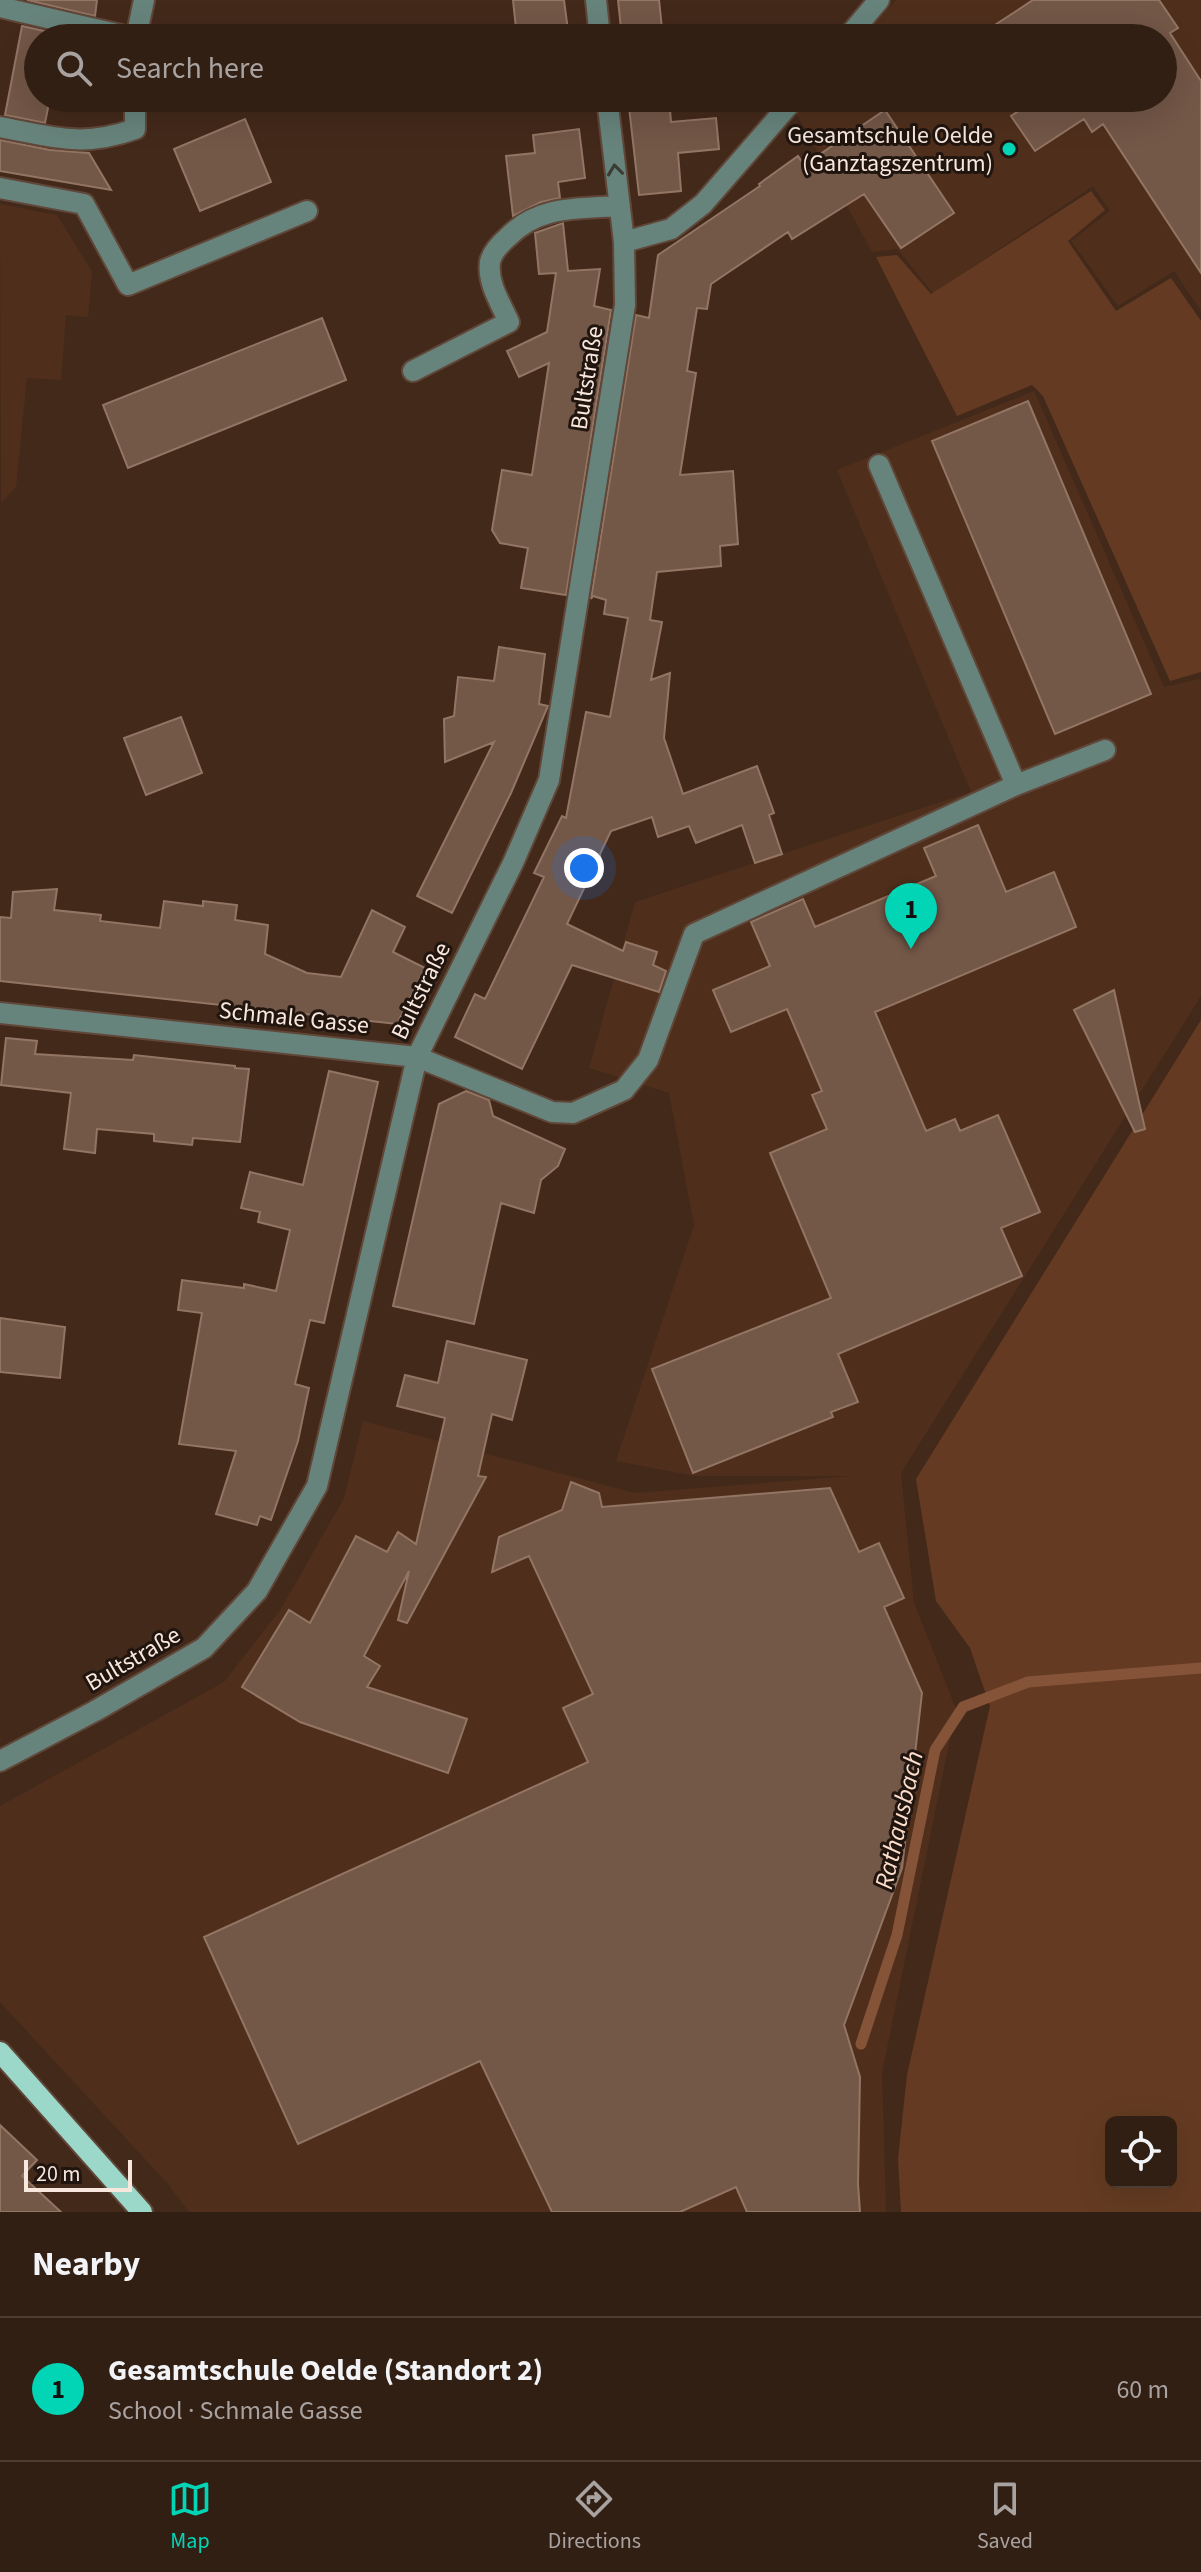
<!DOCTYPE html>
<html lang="en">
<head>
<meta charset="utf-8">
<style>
	:root { --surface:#321f14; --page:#3d2c22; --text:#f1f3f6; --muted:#a8a2a0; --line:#4d3d34; --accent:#01d5b6 }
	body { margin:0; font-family:"Source Sans 3",sans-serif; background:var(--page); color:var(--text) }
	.controls { position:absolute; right:24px; bottom:24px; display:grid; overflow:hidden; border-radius:12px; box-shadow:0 8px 32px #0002 }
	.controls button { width:72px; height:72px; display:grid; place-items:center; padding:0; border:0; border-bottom:2px solid var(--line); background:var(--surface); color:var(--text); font:40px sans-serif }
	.scale { position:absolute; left:24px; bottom:20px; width:108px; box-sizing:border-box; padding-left:8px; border:4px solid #f8e7dd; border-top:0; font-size:22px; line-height:28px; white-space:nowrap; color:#f8e7dd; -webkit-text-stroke:6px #21150f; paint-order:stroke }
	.you { position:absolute; left:584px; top:868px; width:28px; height:28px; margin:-20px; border:6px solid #fff; border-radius:50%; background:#1a73e8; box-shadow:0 0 0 12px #1a73e833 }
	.badge { display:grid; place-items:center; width:52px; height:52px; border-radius:50%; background:var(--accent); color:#111; font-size:26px; font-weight:700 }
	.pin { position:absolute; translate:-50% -66px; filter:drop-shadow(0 2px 4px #0008) }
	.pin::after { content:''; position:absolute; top:42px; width:28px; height:24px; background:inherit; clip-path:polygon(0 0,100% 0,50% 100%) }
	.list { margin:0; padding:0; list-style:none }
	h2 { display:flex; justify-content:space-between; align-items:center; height:104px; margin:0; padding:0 32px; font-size:34px }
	h2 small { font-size:26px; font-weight:400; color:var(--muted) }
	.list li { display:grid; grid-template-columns:52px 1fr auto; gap:24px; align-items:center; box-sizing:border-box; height:144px; padding:0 32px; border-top:2px solid var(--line) }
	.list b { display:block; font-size:30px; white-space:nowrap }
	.list p { margin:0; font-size:26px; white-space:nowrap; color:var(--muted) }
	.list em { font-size:26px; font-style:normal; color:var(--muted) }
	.icon { flex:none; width:44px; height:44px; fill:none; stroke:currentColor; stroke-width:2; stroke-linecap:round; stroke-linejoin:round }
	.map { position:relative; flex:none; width:1201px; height:2212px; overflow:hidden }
	.search { position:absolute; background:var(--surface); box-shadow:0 8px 32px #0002; left:24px; right:24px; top:24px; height:88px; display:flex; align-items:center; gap:20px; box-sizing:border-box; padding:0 28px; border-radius:44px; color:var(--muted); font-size:30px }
	.sheet { height:248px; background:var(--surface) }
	nav { display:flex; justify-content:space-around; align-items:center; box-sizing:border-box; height:112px; border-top:2px solid var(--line); background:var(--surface); font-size:22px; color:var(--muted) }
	nav a { display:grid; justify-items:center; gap:4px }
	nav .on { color:var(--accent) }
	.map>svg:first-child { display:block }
	.built { fill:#4f2f1c }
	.green { fill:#643b22; fill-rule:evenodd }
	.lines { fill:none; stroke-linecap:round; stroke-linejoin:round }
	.stream { stroke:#855438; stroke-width:11 }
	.building { fill:#735747; stroke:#937564; stroke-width:2 }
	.minor-casing { stroke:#604739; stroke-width:24 }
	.major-casing { stroke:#604739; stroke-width:24 }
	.minor { stroke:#67847c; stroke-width:20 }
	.major { stroke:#9bd8c9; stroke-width:20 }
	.oneway { stroke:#3a3c35 }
	.poi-dot { fill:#01d5b6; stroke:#21150f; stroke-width:3 }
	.labels { text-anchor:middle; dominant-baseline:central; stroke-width:6; stroke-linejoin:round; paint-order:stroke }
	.poi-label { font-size:24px; fill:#f8e7dd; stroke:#21150f; text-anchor:end }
	.street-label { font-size:24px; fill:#f8e7dd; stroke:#21150f }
	.water-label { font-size:26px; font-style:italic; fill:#fdddcb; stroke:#21150f }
</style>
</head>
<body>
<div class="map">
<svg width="1201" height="2212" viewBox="0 0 1201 2212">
	<rect width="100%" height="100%" fill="#43291a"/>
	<path class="built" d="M 896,0 L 1201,0 L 1201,311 L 1174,271 L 1118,306 L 1071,241 L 1110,211 L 1093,186 L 933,293 L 897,249 L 872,252 L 796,113 L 810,98 L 1163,98 L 1163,38 L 862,38 Z
		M 0,204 L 57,215 L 92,272 L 88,317 L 66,315 L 61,380 L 27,378 L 16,487 L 1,503 Z
		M 1034,391 L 1164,687 L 1199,679 L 1201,681 L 1201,996 L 901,1473 L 914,1603 L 956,1709 L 882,2073 L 886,2212 L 189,2212 L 168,2184 L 0,2002 L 0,1806 L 224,1682 L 281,1609 L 344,1498 L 363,1421 L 635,1493 L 852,1476 L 695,1476 L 616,1461 L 694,1225 L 669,1093 L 589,1068 L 635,902 L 971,792 L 837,470 Z"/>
	<path class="green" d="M 1091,191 L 1105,210 L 1068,241 L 1116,311 L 1171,278 L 1201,321 L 1201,672 L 1170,681 L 1043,396 L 1032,385 L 957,416 L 876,257 L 897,255 L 931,294 Z
		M 1201,1020 L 1201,2212 L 901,2212 L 898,2159 L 907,2075 L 990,1706 L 970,1648 L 936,1601 L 916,1479 ZM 1111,2122 L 1171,2122 L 1171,2182 L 1111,2182 Z"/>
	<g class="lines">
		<path class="stream" d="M 861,2044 L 897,1935 L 935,1750 L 963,1707 L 1028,1682 L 1201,1668"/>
	</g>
	<path class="building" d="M 27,0 L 97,0 L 95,16 Z
		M 513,0 L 564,0 L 569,38 L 517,38 Z
		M 618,0 L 659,0 L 663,38 L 622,38 Z
		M 1033,0 L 1159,0 L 1178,28 L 1170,33 L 1201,81 L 1201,273 L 1103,124 L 1092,132 L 1084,119 L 1035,151 L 1011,116 L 1039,98 L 1163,98 L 1163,38 L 975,38 Z
		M 22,26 L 76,38 L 38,38 L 38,98 L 50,98 L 45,123 L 5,115 Z
		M 628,98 L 669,98 L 671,122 L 716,118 L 719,149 L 678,153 L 681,191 L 639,195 Z
		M 885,110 L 954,213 L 901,248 L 864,194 L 792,239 L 788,232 L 711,284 L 707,309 L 697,308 L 687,371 L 696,373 L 680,475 L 733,471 L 738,544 L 720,546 L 721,566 L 657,572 L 650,620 L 662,622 L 651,680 L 670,673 L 664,738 L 683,794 L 757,766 L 774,813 L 769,815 L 782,854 L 755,863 L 742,825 L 696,843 L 689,826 L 658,837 L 652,817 L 611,831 L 600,854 L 602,872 L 588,880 L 567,924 L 623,951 L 626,942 L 657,952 L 653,965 L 666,971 L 659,992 L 572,965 L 522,1069 L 455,1037 L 475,994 L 485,999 L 544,877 L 534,873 L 562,816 L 566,818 L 586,712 L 610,717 L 628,618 L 604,614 L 606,600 L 593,596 L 591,599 L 636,315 L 649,318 L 658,255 L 760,186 L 759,184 L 798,156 L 804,165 Z
		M 245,119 L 271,182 L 200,211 L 174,149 Z
		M 579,129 L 585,178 L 558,182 L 560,198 L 541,202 L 513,216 L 506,156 L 535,153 L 533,135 Z
		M 0,140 L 50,150 L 89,153 L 111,190 L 0,171 Z
		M 563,223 L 568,271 L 600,269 L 594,306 L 611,310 L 566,595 L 521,588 L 528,548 L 500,543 L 492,530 L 502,470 L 532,475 L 549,363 L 519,377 L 507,351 L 547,332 L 556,273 L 539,274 L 535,233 Z
		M 322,318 L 346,380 L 128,468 L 103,405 Z
		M 1028,401 L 1151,694 L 1055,734 L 932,441 Z
		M 499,647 L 545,654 L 539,704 L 548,706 L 511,793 L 452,913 L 417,896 L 494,742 L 445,762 L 444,719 L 454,716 L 458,677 L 494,681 Z
		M 181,717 L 202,773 L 146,795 L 124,738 Z
		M 978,825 L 1006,892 L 1054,872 L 1076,927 L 875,1012 L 926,1131 L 955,1119 L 960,1131 L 998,1115 L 1040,1212 L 1001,1228 L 1022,1276 L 838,1354 L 858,1402 L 831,1412 L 833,1417 L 693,1473 L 652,1369 L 831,1298 L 770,1153 L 827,1129 L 812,1095 L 822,1091 L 787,1009 L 731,1032 L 713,990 L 770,966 L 751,922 L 803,899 L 815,927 L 936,876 L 924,848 Z
		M 57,889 L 54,910 L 101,915 L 100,921 L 160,928 L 164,901 L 203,906 L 203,901 L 237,905 L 235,920 L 268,925 L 265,954 L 307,973 L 341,977 L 372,910 L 405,927 L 393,952 L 425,968 L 397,1024 L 0,981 L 0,917 L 11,918 L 13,892 Z
		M 1114,990 L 1145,1129 L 1135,1132 L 1074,1010 Z
		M 6,1038 L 37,1041 L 35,1054 L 133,1060 L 134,1055 L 235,1066 L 235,1068 L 249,1069 L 240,1142 L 193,1138 L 192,1145 L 154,1141 L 154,1134 L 97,1129 L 95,1153 L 64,1149 L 71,1093 L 1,1085 Z
		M 329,1071 L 378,1082 L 324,1323 L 310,1320 L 295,1384 L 309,1388 L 298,1441 L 271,1520 L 260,1516 L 257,1525 L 216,1514 L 236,1451 L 179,1444 L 202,1313 L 178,1310 L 182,1280 L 244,1288 L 244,1284 L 276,1291 L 290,1230 L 258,1222 L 260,1212 L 241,1208 L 250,1172 L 303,1185 Z
		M 466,1091 L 489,1100 L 493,1116 L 565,1149 L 558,1166 L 541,1180 L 534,1213 L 501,1203 L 474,1324 L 393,1306 L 439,1104 Z
		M 0,1318 L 65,1327 L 60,1378 L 0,1372 Z
		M 447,1341 L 527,1360 L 512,1420 L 492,1414 L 478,1476 L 486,1477 L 407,1623 L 398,1620 L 409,1571 L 364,1656 L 380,1666 L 367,1687 L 467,1719 L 448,1773 L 300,1722 L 242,1687 L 289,1610 L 310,1623 L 356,1536 L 387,1552 L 398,1532 L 416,1544 L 445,1418 L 397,1406 L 405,1375 L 438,1383 Z
		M 571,1482 L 599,1493 L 602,1507 L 830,1488 L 859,1552 L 879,1543 L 904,1598 L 884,1607 L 922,1693 L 902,1868 L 844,2025 L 860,2077 L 858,2184 L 860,2212 L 747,2212 L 736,2187 L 680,2212 L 552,2212 L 480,2061 L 298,2144 L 204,1937 L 588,1762 L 563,1708 L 593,1694 L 529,1556 L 492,1572 L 499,1537 L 562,1510 Z
		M 0,2125 L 37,2160 L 22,2176 L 61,2212 L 0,2212 Z"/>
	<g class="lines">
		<g class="minor-casing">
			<path id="minor" d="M 596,0 L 600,38
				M 0,7 L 134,38
				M 136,38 L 144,0
				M 847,38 L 879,0
				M 0,127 C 53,137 82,148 135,129 L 135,98
				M 0,188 L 84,204 L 128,285 L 307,211
				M 624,242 L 671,229 L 703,204 L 795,98
				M 413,371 L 509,322 C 501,304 487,283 490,262 C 492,252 501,243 508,237 C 539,205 578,209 620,206
				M 1016,785 L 1105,750
				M 0,1013 L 417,1057 L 552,1112 L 573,1113 L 624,1090 L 648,1060 L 694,934 L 1016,785 L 879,465
				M 0,1761 L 95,1711 L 204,1648 L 257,1591 L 317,1486 L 417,1057 L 513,863 L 549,780 L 625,305 L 624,242 L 607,98"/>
		</g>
		<g class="major-casing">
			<path id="major" d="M 0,2052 L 142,2212"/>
		</g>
		<use href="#minor" class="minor"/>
		<use href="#major" class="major"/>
	</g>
	<defs><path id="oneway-chevron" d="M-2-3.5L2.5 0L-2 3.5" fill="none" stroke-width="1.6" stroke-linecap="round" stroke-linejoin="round" transform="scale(2)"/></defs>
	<use class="oneway" href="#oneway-chevron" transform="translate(615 170) rotate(-97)"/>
	<circle class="poi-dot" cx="1009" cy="149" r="8"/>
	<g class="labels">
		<g class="poi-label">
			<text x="993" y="135">Gesamtschule Oelde<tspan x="993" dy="28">(Ganztagszentrum)</tspan></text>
		</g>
		<g class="street-label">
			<text transform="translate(587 378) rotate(-81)">Bultstraße</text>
			<text transform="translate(421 991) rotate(-64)">Bultstraße</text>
			<text transform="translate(294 1018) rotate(6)">Schmale Gasse</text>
			<text transform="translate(133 1659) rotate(-30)">Bultstraße</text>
		</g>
		<g class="water-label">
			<text transform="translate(899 1820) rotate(-77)">Rathausbach</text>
		</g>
	</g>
</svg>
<div class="controls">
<button><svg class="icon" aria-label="locate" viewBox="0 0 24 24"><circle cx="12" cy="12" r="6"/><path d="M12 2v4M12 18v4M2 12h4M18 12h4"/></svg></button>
</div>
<div class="scale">20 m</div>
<div class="you"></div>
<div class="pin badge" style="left:911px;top:949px">1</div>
<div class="search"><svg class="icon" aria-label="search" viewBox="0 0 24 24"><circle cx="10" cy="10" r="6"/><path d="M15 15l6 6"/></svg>Search here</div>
</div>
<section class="sheet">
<h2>Nearby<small></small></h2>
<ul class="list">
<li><span class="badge">1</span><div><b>Gesamtschule Oelde (Standort 2)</b><p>School · Schmale Gasse</p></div><em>60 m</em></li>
</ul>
</section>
<nav>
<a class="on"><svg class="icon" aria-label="map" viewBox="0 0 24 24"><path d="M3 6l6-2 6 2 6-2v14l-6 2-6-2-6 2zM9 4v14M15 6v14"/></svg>Map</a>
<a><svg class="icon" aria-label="directions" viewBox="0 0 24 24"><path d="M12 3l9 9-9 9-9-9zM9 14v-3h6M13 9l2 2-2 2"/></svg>Directions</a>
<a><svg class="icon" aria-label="saved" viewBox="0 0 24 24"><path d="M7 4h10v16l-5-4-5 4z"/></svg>Saved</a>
</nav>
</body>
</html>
